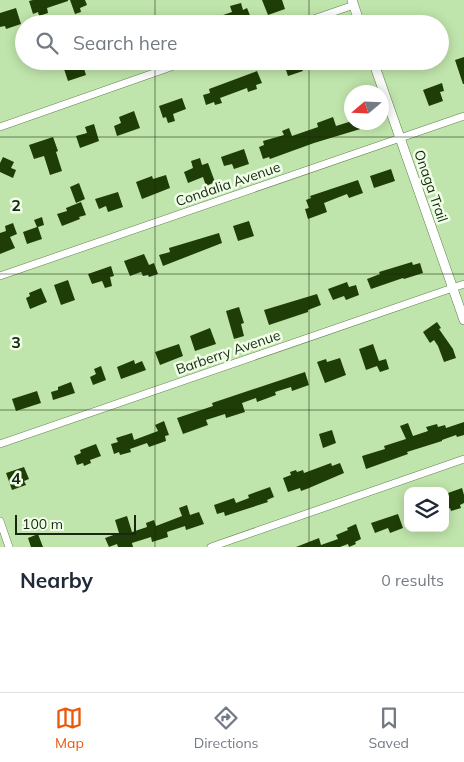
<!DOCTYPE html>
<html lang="en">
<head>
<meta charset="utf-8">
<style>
	:root { --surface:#fff; --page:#f6f6f7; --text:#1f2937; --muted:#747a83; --line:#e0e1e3; --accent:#ea580c }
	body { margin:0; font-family:Mulish,sans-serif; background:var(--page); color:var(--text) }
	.controls { position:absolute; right:15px; bottom:15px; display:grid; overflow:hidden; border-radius:10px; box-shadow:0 2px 12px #0003 }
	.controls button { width:45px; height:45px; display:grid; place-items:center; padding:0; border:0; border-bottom:1px solid var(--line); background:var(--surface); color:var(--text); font:25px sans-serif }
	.compass { position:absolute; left:344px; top:85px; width:45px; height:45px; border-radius:50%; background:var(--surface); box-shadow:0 2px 12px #0003; rotate:251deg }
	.scale { position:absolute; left:15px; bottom:12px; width:121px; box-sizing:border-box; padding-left:5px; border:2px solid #1a2812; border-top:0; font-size:14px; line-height:18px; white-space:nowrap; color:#1a2812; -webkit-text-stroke:4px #effee7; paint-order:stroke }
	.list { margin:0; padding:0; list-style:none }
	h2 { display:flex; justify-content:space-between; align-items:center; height:65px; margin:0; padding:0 20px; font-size:21px }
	h2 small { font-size:16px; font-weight:400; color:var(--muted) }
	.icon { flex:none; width:28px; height:28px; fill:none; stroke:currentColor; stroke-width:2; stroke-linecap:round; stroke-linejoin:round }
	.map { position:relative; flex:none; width:464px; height:547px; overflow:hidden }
	.search { position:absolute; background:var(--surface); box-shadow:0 2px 12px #0003; left:15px; right:15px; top:15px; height:55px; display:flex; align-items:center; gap:12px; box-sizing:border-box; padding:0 18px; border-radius:28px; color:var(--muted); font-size:19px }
	.sheet { height:145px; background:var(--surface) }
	nav { display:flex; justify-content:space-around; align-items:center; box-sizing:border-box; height:70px; border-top:1px solid var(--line); background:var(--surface); font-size:14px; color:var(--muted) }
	nav a { display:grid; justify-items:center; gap:2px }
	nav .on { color:var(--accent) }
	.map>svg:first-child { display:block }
	.building { fill:#1f3d07 }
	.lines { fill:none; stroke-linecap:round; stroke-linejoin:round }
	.minor-casing { stroke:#60814d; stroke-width:8 }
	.tertiary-casing { stroke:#60814d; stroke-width:10 }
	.minor { stroke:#fff; stroke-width:7 }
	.tertiary { stroke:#fff; stroke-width:9 }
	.grid { fill:none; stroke:#1a2812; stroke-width:1; stroke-opacity:0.55 }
	.labels { text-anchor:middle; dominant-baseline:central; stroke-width:5; stroke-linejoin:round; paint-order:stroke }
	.street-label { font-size:14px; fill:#1a2812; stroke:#effee7 }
	.grid-label { font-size:16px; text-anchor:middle; font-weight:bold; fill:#1a2812; stroke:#effee7; stroke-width:5; stroke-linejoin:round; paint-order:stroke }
</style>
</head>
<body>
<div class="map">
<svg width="464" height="547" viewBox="0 0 464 547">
	<rect width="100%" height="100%" fill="#c0e5ac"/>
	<path class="building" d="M 33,0 L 68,0 L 68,1 L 47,8 L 48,13 L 39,16 L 38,12 L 33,14 L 29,1 Z
		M 70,0 L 85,0 L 87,5 L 80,8 L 81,12 L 75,14 Z
		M 262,0 L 282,0 L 285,9 L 268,15 Z
		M 241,3 L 243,10 L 247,8 L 251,18 L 233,24 L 226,24 L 223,15 L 232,12 L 230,6 Z
		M 16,8 L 21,24 L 6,29 L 5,26 L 0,27 L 0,13 Z
		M 464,57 L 464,84 L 463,84 L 455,60 Z
		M 283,61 L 321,61 L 321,63 L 302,69 L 303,71 L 288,76 Z
		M 82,62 L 86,75 L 68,81 L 64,69 Z
		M 257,71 L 262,83 L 256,85 L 257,89 L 248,92 L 247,88 L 220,98 L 222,103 L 215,105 L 214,102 L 206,105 L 203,95 L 210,93 L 209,89 Z
		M 442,83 L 444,91 L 440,92 L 443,101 L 429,106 L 423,90 Z
		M 182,98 L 186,109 L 173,114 L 175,121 L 168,123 L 166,117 L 163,118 L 159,106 Z
		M 134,111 L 140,128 L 117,136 L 114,126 L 121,123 L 119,117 Z
		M 333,117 L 336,126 L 352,121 L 352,122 L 376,122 L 377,124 L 314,143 L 270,159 L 269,157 L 263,159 L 259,147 L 264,145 L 263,141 L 284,135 L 282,131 L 289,128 L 292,136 L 318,127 L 317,123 Z
		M 94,124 L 99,141 L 80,148 L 76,136 L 87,133 L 85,127 Z
		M 53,137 L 58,151 L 56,152 L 62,171 L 50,175 L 44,156 L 34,159 L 29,145 Z
		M 244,149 L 249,164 L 234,169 L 232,164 L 224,166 L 221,157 Z
		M 3,157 L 14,162 L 11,168 L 16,170 L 13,178 L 0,172 L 0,163 Z
		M 200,158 L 202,165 L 208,163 L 215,182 L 206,186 L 203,177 L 188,183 L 184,172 L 193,168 L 191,161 Z
		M 391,169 L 395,181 L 374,188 L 370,176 Z
		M 166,175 L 170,188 L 142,199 L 136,182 L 152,176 L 153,179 Z
		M 358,180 L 363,193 L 349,198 L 347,194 L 324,203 L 327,212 L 308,219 L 305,209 L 309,208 L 306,200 L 311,198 L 310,196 Z
		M 79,183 L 85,199 L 76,203 L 70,187 Z
		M 118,192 L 123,207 L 108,212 L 106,206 L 99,209 L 95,199 Z
		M 81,202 L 86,215 L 79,217 L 80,219 L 62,226 L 57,214 L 67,211 L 66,208 Z
		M 42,217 L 44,225 L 38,227 L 42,239 L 27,244 L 23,232 L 37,227 L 34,220 Z
		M 249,221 L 254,236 L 238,241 L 233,226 Z
		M 13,223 L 17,234 L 10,237 L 15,248 L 0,254 L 0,233 L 6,231 L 5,226 Z
		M 219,233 L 222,243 L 163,266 L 159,255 L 170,252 L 169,248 Z
		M 144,254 L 149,265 L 154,263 L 158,274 L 149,277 L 148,275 L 143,276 L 141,272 L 130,276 L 124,261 Z
		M 412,262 L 413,265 L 420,263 L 423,273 L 404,279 L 403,278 L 371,289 L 367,279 L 380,274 L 379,272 Z
		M 111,266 L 114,276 L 110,277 L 112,286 L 105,288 L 102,281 L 92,284 L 88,274 Z
		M 68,280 L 75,300 L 61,305 L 54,285 Z
		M 347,282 L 349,287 L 356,285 L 359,295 L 346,300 L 344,296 L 333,300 L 328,289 Z
		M 41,288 L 47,302 L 30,309 L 26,298 L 30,296 L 29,293 Z
		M 317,294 L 321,305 L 308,310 L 308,312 L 269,325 L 264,310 Z
		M 239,307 L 244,323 L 241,324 L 244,336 L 234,339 L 226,311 Z
		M 437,322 L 441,328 L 439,329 L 453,349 L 456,358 L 444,362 L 438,346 L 434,340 L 430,343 L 423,332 Z
		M 210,328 L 216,344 L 195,351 L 190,336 Z
		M 179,344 L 183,356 L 160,365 L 155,352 Z
		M 373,344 L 379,361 L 386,359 L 389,369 L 380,372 L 377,366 L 366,370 L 359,349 Z
		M 340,358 L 346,375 L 325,383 L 317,362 L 326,359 L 327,362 Z
		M 134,360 L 135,364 L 142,361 L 146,370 L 121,379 L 117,367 Z
		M 101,366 L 106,380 L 93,385 L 90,377 L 96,374 L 94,369 Z
		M 305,372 L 309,385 L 292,391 L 291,387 L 275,392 L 276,395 L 257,402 L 256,398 L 242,403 L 245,412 L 226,418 L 225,414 L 206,420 L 208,425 L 183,434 L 177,418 L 213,406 L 212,403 Z
		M 71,382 L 75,393 L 53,400 L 51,392 L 58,390 L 58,387 Z
		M 37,391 L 41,403 L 16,411 L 12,399 Z
		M 164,421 L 169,435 L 165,436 L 166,441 L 149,447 L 147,443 L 130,449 L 131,452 L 120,455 L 119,452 L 114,454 L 111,444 L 118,442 L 116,438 L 132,433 L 134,440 L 158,431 L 155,425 Z
		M 464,422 L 464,435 L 457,437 L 456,435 L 442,440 L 442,441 L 407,452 L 408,454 L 366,469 L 362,456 L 385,449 L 384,446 L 406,439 L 400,426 L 408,423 L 413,436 L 428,431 L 426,427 L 437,424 L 438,427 L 445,425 L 446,428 Z
		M 332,430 L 336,443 L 323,448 L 319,434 Z
		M 96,444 L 101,456 L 90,460 L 91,463 L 84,466 L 83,463 L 77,465 L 74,456 L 81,453 L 80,450 Z
		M 331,463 L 332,466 L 340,463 L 344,473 L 309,488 L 301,491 L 300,488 L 288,492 L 283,478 L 291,475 L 290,472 L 296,470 L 297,472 L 303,470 L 304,473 Z
		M 24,467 L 29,479 L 24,481 L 26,485 L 12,490 L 6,473 Z
		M 270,487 L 274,497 L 267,500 L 268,502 L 225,516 L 224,512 L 217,514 L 214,505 L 234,498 L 236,503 L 249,498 L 248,495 Z
		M 462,488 L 464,495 L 464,503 L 460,505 L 461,508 L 451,511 L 450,508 L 445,510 L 445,499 L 449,498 L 448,493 Z
		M 187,505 L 190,515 L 199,512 L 204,524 L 186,530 L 185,526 L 167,532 L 168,537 L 152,542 L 151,537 L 132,543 L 133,547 L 118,547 L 117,544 L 109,547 L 105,538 L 119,533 L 115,520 L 127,516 L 132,532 L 147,527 L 146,523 L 154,520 L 156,526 L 182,516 L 179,508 Z
		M 398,514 L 403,528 L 390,533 L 388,528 L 375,533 L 371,523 Z
		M 356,524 L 361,539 L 355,542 L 356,544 L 349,547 L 348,544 L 340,547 L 296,547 L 319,538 L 321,545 L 338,539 L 336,535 L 348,530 L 347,528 Z
		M 38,534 L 43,547 L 31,547 L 28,538 Z"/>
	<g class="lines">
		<g class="minor-casing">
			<path id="minor" d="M 299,24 L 354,5
				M 0,127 L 188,61
				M 0,276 L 464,116
				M 0,444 L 464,284
				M 0,521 L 9,547
				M 211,547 L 464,459"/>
		</g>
		<g class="tertiary-casing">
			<path id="tertiary" d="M 352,0 L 360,24
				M 373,61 L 464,320"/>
		</g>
		<use href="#minor" class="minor"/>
		<use href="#tertiary" class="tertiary"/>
	</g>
	<path class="grid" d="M 155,0 L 155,24M 309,0 L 309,24M 155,61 L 155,547M 309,61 L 309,547M 0,137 L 464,137M 0,274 L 464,274M 0,410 L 464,410"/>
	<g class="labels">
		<g class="street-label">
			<text transform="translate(228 184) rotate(-19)">Condalia Avenue</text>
			<text transform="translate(431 186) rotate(71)">Onaga Trail</text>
			<text transform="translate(228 352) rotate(-19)">Barberry Avenue</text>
		</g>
	</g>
	<g class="grid-label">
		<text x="16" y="211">2</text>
		<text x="16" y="348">3</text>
		<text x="16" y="484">4</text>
	</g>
</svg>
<div class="controls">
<button><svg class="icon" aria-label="layers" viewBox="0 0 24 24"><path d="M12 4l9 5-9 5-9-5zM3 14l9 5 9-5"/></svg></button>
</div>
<svg class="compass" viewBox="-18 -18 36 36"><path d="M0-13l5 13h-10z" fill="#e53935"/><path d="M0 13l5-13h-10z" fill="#747a83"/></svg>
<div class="scale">100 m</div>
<div class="search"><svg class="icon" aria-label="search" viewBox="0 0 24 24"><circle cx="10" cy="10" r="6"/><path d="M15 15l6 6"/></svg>Search here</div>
</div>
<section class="sheet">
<h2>Nearby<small>0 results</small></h2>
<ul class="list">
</ul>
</section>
<nav>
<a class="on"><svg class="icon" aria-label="map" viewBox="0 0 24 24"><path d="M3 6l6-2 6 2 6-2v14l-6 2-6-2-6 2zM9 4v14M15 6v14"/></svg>Map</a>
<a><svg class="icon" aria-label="directions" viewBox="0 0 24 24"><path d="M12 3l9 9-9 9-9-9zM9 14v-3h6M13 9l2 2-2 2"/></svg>Directions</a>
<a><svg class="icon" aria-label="saved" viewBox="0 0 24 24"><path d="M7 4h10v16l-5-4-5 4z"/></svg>Saved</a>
</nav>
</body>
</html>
